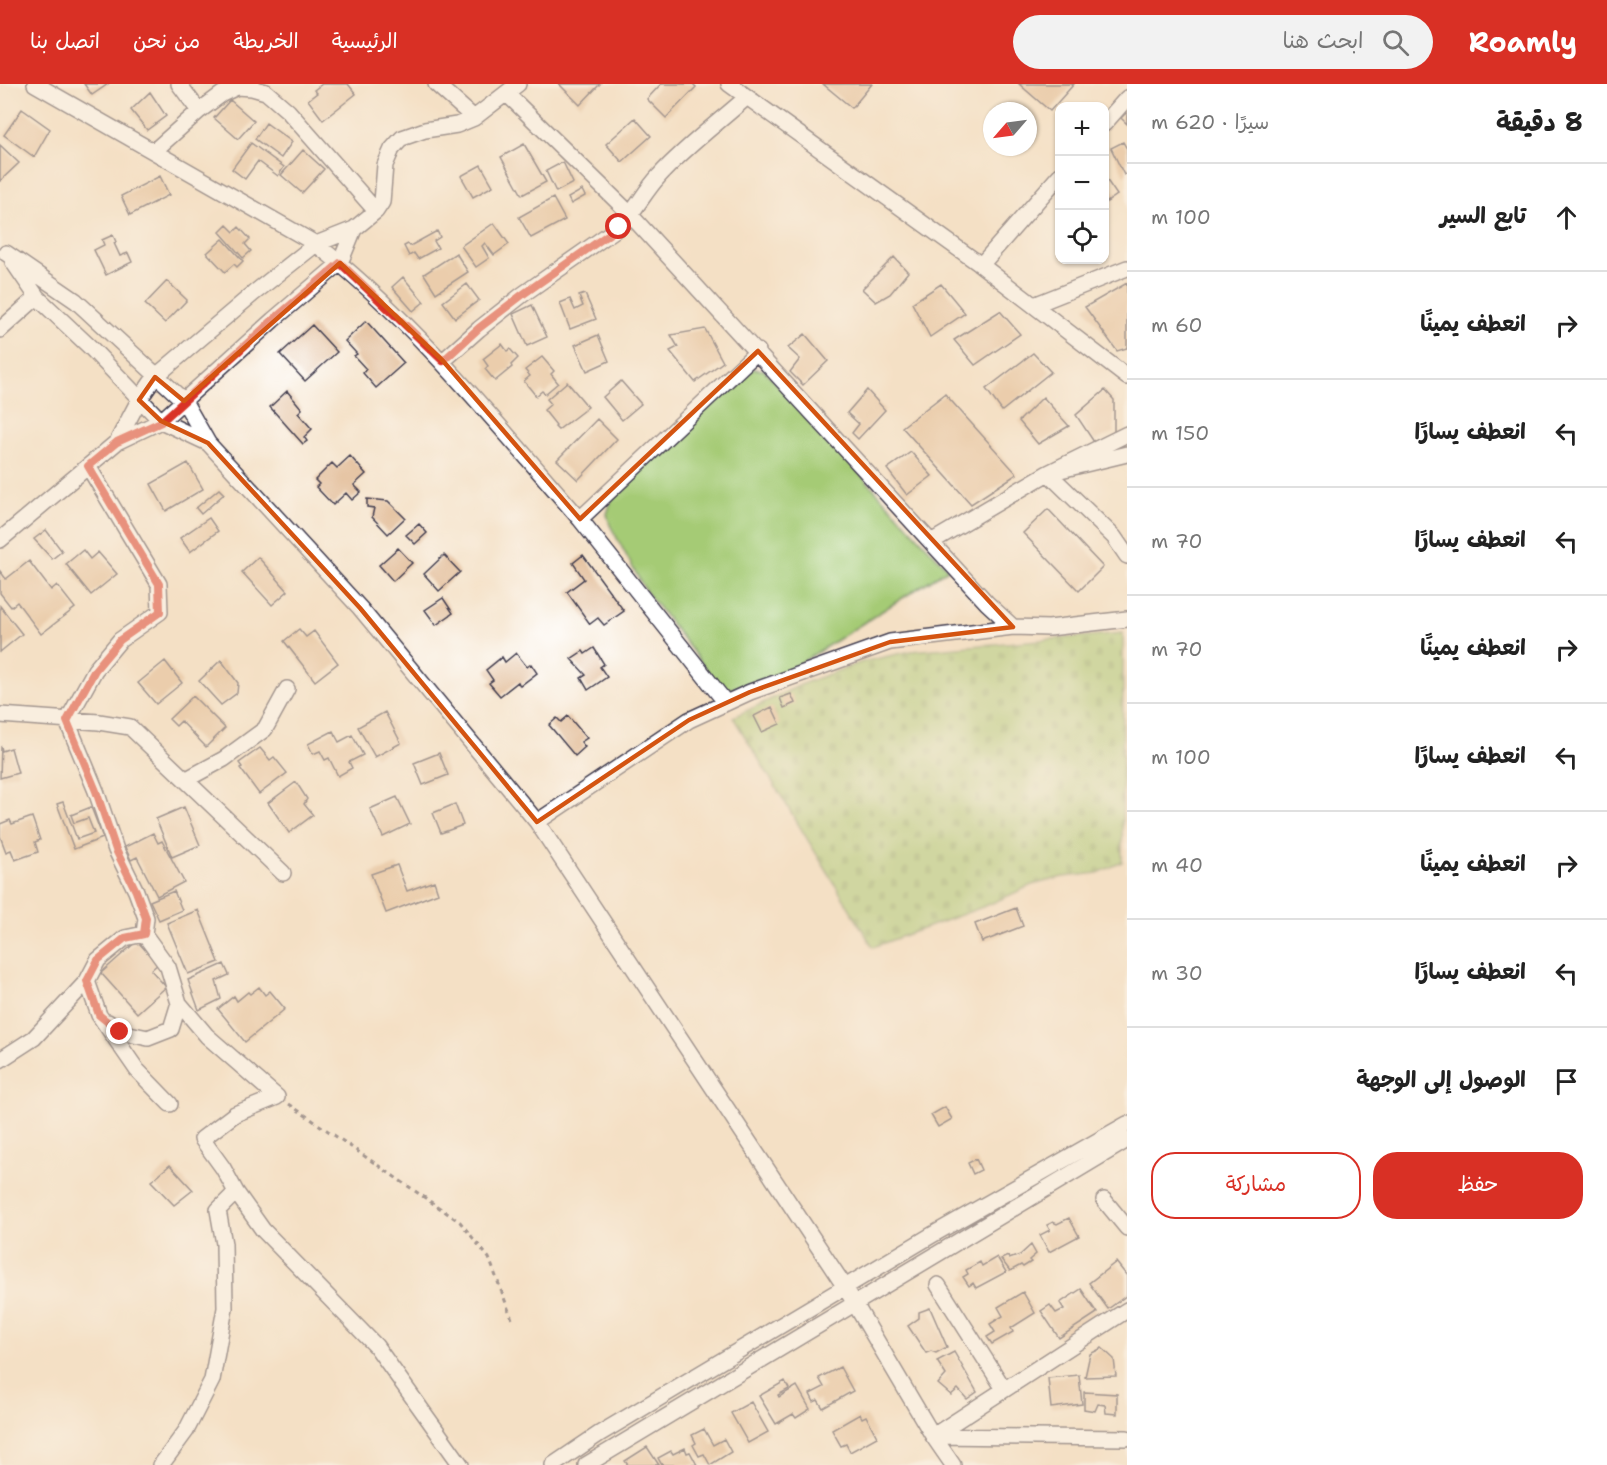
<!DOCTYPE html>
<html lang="ar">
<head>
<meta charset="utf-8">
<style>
	:root { --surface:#fff; --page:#f2f2f2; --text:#222; --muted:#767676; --line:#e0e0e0; --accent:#d93025 }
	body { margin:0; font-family:"Shantell Sans","Playpen Sans Arabic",sans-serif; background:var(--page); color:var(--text); direction:rtl }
	.controls { position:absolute; right:18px; top:18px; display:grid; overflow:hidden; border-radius:12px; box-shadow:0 2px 4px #0004 }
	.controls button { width:54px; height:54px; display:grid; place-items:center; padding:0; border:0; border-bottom:2px solid var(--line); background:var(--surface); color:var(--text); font:30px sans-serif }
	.compass { position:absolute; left:983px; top:18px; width:54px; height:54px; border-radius:50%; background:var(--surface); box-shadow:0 2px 4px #0004; rotate:242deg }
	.stop { position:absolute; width:18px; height:18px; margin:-14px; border:4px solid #d93025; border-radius:50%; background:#fff }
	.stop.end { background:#d93025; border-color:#fff; box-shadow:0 2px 6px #0008 }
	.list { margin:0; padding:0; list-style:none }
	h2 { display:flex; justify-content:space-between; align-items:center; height:78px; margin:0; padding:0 24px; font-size:26px }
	h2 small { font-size:20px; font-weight:400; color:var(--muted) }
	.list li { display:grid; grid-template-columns:39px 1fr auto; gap:18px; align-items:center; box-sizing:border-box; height:108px; padding:0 24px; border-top:2px solid var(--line) }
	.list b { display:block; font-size:22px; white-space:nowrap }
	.list em { font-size:20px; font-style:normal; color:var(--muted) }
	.actions { display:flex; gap:12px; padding:18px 24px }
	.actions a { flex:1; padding:14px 0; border:2px solid var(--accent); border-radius:24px; text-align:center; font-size:21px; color:var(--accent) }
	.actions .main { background:var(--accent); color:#fff }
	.icon { flex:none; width:33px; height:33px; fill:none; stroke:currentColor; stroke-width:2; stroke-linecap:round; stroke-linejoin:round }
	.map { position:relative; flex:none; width:1127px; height:1381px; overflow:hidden; direction:ltr }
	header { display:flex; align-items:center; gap:36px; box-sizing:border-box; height:84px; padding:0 30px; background:var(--accent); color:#fff }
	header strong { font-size:28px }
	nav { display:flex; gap:33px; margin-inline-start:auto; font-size:21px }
	.search { width:420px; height:54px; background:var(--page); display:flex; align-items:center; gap:15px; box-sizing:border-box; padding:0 21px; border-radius:33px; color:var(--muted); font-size:22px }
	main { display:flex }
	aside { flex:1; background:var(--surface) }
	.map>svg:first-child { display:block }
	.grass { fill:#a5cb75; stroke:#647658; stroke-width:1.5 }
	.cemetery { fill:url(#cemetery-stones); stroke:#647658; stroke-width:1.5 }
	.building { fill:#e0b78f }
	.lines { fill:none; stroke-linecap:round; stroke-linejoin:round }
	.street-casing { stroke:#423e50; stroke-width:18 }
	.path { stroke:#423e50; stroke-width:3; stroke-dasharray:4.5 4.5; stroke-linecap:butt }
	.street { stroke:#fff; stroke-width:15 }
	.route { stroke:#d93025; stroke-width:8 }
	.marked { fill:none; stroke:#d45411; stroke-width:4.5; stroke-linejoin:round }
</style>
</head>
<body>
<header>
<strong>Roamly</strong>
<div class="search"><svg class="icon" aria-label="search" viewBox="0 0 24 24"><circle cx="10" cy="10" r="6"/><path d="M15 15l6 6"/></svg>ابحث هنا</div>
<nav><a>الرئيسية</a><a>الخريطة</a><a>من نحن</a><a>اتصل بنا</a></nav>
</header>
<main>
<aside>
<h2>8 دقيقة<small>سيرًا · 620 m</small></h2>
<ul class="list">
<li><svg class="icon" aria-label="ahead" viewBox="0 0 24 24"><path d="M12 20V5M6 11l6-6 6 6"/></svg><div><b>تابع السير</b></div><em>100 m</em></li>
<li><svg class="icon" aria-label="right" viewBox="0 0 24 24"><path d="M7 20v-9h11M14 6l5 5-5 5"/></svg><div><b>انعطف يمينًا</b></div><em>60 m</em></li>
<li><svg class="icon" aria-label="left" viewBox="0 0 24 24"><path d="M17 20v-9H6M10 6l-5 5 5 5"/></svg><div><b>انعطف يسارًا</b></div><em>150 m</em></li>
<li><svg class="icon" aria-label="left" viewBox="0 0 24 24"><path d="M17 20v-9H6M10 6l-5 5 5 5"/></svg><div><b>انعطف يسارًا</b></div><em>70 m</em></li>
<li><svg class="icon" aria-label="right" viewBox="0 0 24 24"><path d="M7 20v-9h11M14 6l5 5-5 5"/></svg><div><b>انعطف يمينًا</b></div><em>70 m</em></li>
<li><svg class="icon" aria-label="left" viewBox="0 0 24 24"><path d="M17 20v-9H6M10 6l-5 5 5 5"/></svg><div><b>انعطف يسارًا</b></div><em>100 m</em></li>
<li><svg class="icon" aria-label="right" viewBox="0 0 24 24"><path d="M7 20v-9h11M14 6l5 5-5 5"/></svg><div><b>انعطف يمينًا</b></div><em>40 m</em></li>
<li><svg class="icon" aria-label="left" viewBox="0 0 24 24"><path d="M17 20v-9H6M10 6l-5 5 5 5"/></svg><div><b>انعطف يسارًا</b></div><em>30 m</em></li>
<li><svg class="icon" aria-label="arrive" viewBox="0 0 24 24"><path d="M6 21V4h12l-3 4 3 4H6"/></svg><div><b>الوصول إلى الوجهة</b></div></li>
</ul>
<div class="actions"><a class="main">حفظ</a><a>مشاركة</a></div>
</aside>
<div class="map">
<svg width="1127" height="1381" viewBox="0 0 1127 1381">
	<defs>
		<pattern id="cemetery-stones" width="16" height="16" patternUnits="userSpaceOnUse" patternTransform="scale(1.5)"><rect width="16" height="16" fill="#a5cb75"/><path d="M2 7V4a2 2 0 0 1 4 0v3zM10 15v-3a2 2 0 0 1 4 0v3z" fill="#8eae66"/></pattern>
	</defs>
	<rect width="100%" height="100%" fill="#fff"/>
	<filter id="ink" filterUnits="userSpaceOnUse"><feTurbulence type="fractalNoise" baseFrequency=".0167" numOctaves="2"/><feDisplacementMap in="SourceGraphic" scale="12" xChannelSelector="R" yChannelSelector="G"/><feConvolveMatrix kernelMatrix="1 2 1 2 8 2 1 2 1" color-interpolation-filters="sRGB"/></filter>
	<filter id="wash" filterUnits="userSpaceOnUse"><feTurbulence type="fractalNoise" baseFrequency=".008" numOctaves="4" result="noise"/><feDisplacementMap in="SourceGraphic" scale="24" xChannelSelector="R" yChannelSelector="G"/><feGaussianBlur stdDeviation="1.35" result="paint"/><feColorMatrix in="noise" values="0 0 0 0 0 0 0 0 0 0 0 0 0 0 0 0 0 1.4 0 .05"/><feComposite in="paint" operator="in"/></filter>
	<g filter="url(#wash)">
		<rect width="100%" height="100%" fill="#f4e0c5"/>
		<path class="grass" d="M 754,285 L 764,286 L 948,485 L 785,589 L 723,607 L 645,506 L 610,441 L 607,430 L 613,411 L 742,288 Z"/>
		<path class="cemetery" d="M 1123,549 L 1122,778 L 1098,789 L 1063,793 L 1032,801 L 988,821 L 873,863 L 733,633 L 807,598 L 862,578 L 911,567 Z"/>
		<g id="blocks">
			<path class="building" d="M 84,0 L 108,0 L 92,11 Z
				M 322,0 L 348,0 L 356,10 L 323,36 L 308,16 L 317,9 L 314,6 Z
				M 559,0 L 600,0 L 580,21 Z
				M 661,0 L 693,0 L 696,3 L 666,34 L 647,15 Z
				M 823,0 L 872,0 L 852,24 Z
				M 1019,0 L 1074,0 L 1050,27 Z
				M 150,8 L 166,32 L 147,46 L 131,26 Z
				M 230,16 L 254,37 L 238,55 L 214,34 Z
				M 22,25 L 50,45 L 34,73 L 4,51 Z
				M 1127,28 L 1127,40 L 1121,34 Z
				M 635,34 L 651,52 L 622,78 L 606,60 Z
				M 266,39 L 292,58 L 281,74 L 255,55 Z
				M 1123,58 L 1127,65 L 1127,89 L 1124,91 L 1111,64 Z
				M 251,59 L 284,83 L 278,92 L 258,77 L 245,95 L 232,85 Z
				M 524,60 L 546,98 L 522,111 L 501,73 Z
				M 0,61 L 19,79 L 0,97 Z
				M 303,66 L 324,85 L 302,109 L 281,91 Z
				M 563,78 L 573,99 L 556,108 L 546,87 Z
				M 481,81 L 493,102 L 473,113 L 461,92 Z
				M 160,92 L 169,111 L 130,131 L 121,112 Z
				M 1104,92 L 1117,111 L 1104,120 Z
				M 582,106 L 585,112 L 571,120 L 568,114 Z
				M 553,114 L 565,136 L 531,154 L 519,133 Z
				M 494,139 L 509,160 L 494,171 L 485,159 L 482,162 L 489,174 L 476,183 L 461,162 Z
				M 227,141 L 234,148 L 239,143 L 250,155 L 245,160 L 251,167 L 243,174 L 220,148 Z
				M 437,147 L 440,153 L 434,157 L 438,164 L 418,175 L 414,169 L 409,172 L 404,162 L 408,160 L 410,162 Z
				M 113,151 L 116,158 L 114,159 L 120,172 L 128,169 L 132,178 L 106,191 L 94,166 L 104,161 L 102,156 Z
				M 223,155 L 243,177 L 237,183 L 234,180 L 225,188 L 207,169 Z
				M 456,169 L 468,188 L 436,209 L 424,190 Z
				M 894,173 L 908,188 L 890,210 L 876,218 L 862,205 Z
				M 403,193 L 424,218 L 413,227 L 392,203 Z
				M 167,197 L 187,216 L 165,239 L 145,220 Z
				M 1127,199 L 1127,264 L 1117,267 L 1085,223 Z
				M 467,200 L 479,216 L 455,234 L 443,218 Z
				M 941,200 L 965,229 L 930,253 L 912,219 Z
				M 585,210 L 596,235 L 570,245 L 560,219 L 570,215 L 575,226 L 583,222 L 579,212 Z
				M 532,221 L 547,253 L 527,262 L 513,230 Z
				M 1000,227 L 1020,250 L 975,281 L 954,256 Z
				M 366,237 L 404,279 L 376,304 L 363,289 L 366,285 L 354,272 L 357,270 L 345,257 Z
				M 312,241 L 337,268 L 305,297 L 280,270 Z
				M 705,245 L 723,278 L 695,298 L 670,267 L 678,263 L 671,251 Z
				M 805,250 L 828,277 L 803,301 L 790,288 L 800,275 L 788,264 Z
				M 598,251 L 609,277 L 587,287 L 575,261 Z
				M 502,260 L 507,267 L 510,265 L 518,274 L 511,281 L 512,283 L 495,297 L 485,285 L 488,282 L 483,275 Z
				M 1033,269 L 1051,288 L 1002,327 L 986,305 Z
				M 542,273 L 554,287 L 551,290 L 558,299 L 545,310 L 542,307 L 536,312 L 524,297 L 530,292 L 525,286 Z
				M 621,297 L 641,320 L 622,336 L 603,313 Z
				M 567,298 L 588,323 L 558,346 L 555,343 L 556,341 L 544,326 L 551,320 L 547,315 Z
				M 867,306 L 885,326 L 858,355 L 852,349 L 859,340 L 847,329 Z
				M 1105,306 L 1114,316 L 1114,348 L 1094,358 L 1076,331 Z
				M 287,307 L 302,325 L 298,329 L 312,345 L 304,353 L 307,357 L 303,360 L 270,323 Z
				M 945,310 L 1017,390 L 971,420 L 902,343 Z
				M 1043,313 L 1069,342 L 1038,360 L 1019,337 Z
				M 597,335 L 617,355 L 578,396 L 557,376 Z
				M 911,368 L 932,392 L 907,411 L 887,385 Z
				M 350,372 L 366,390 L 354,401 L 361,408 L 352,416 L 346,409 L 333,421 L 316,403 L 319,400 L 315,396 L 332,379 L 337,384 Z
				M 188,379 L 203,405 L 166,427 L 151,400 Z
				M 219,405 L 224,410 L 201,430 L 196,424 Z
				M 367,415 L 388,417 L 405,434 L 388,450 L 372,433 L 374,424 L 367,423 Z
				M 1048,425 L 1103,483 L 1079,507 L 1023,449 Z
				M 209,434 L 218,447 L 190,468 L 180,454 Z
				M 419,440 L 427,449 L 415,460 L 406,451 Z
				M 46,446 L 62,467 L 52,475 L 34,455 Z
				M 398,464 L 412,479 L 393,497 L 379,481 Z
				M 83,466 L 90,475 L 98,468 L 117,490 L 91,511 L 66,480 Z
				M 444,471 L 460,488 L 439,507 L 424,490 Z
				M 583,471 L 624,527 L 604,541 L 598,534 L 590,540 L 567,508 L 584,495 L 573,479 Z
				M 258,473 L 288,507 L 272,521 L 242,488 Z
				M 29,477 L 51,506 L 57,501 L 75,524 L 41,550 L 17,518 L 11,523 L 0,509 L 0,487 L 6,495 Z
				M 443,514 L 453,529 L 436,541 L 425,526 Z
				M 0,522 L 22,550 L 0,568 Z
				M 299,545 L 306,553 L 314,547 L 338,579 L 315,597 L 284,557 Z
				M 594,564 L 604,580 L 600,583 L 607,593 L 588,606 L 581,594 L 586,591 L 571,575 L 583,567 L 585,570 Z
				M 516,569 L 527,583 L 531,580 L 537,589 L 520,602 L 518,598 L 500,612 L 489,599 L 493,596 L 486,586 L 502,573 L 505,578 Z
				M 221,576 L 238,599 L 237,609 L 221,621 L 199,597 Z
				M 165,577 L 182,599 L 156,620 L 138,599 Z
				M 791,610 L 795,619 L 784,624 L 780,614 Z
				M 193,612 L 225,644 L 206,663 L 181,637 L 176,642 L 169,635 Z
				M 772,623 L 780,640 L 762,648 L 754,632 Z
				M 385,628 L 401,659 L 375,673 L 358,643 Z
				M 568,632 L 587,654 L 581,658 L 585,663 L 575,672 L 549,641 L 557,634 L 561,638 Z
				M 333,647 L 339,658 L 352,651 L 363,671 L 349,678 L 352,684 L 338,692 L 329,674 L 325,676 L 320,667 L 313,670 L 308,660 Z
				M 1,662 L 2,667 L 11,664 L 18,689 L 0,694 Z
				M 260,664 L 270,676 L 274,673 L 287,689 L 259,710 L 240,684 L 242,683 L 239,679 Z
				M 439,669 L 448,691 L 423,701 L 414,679 Z
				M 296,698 L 307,715 L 304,720 L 313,731 L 289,749 L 268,719 Z
				M 397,713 L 410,740 L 383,753 L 370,725 Z
				M 63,718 L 77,755 L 94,749 L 88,734 L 74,739 L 71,731 L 91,723 L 103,754 L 74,765 L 57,720 Z
				M 455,720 L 463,741 L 441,749 L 433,729 Z
				M 184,723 L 200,761 L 172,773 L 156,735 Z
				M 32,733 L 40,756 L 35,758 L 38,768 L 15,776 L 11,766 L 6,768 L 0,752 L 0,740 L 10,736 L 12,740 Z
				M 153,749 L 158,759 L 162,757 L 184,798 L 157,812 L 137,773 L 131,776 L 125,763 Z
				M 397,781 L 407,807 L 434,797 L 438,809 L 386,829 L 371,790 Z
				M 174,807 L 182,826 L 159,836 L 150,817 Z
				M 1016,824 L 1023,842 L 982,858 L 975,840 Z
				M 198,826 L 219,878 L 188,890 L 167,839 Z
				M 137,857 L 158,880 L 151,886 L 166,903 L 137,929 L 101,889 Z
				M 224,880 L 229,891 L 216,897 L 221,915 L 199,926 L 188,896 Z
				M 259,903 L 265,911 L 270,907 L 285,925 L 245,958 L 218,925 L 234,912 L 237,917 L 248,908 L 250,910 Z
				M 945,1023 L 952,1035 L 938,1043 L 931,1031 Z
				M 976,1075 L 981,1086 L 973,1090 L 968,1079 Z
				M 170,1081 L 193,1106 L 174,1121 L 151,1097 Z
				M 1069,1134 L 1079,1152 L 1049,1168 L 1040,1151 L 1050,1146 L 1047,1141 L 1053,1138 L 1057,1140 Z
				M 1031,1161 L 1036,1170 L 1029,1176 L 1031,1178 L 1023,1183 L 1021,1181 L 1010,1187 L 1001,1175 L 1008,1172 L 1009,1175 L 1020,1171 Z
				M 997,1173 L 1006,1188 L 976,1204 L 973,1199 L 969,1202 L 963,1193 L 968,1190 L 966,1186 L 980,1178 L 982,1182 Z
				M 1116,1178 L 1127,1192 L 1127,1211 L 1108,1225 L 1089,1199 Z
				M 1081,1205 L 1097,1229 L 1059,1254 L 1041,1227 L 1050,1221 L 1056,1229 L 1064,1225 L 1060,1219 Z
				M 1023,1208 L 1035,1229 L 1011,1244 L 1013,1248 L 992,1260 L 987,1253 L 995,1248 L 990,1240 L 1003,1232 L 998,1223 Z
				M 930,1224 L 947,1263 L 936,1269 L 931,1267 L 926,1269 L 908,1242 L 919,1234 L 919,1228 Z
				M 1102,1264 L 1114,1275 L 1116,1292 L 1085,1293 L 1090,1270 Z
				M 954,1268 L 977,1308 L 967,1315 L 958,1305 L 951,1311 L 938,1300 L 946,1291 L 937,1277 Z
				M 840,1283 L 853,1307 L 823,1324 L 818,1316 L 814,1318 L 810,1310 L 824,1303 L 819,1294 Z
				M 1079,1291 L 1082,1320 L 1051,1324 L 1048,1294 Z
				M 785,1297 L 789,1305 L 778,1311 L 779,1313 L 797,1302 L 810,1325 L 796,1334 L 793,1330 L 776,1340 L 759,1312 Z
				M 1084,1308 L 1117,1310 L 1117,1330 L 1106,1329 L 1105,1321 L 1098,1320 L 1095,1327 L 1084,1325 Z
				M 751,1318 L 768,1348 L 748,1359 L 731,1329 Z
				M 860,1330 L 862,1334 L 866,1332 L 877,1353 L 850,1368 L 846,1360 L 841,1362 L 832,1346 Z
				M 704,1345 L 713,1361 L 724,1355 L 731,1368 L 710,1381 L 704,1370 L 699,1372 L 693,1361 L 696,1359 L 692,1351 Z
				M 647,1363 L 659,1381 L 628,1381 L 625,1377 Z
				M 685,1364 L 687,1369 L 690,1368 L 697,1381 L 662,1381 L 658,1374 L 671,1367 L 673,1370 Z"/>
		</g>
	</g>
	<g filter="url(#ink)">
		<use href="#blocks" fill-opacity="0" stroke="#423e50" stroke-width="1.5"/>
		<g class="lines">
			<g class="street-casing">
				<path id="street" d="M 35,0 L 316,160 C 416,239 497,340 580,435 L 758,267
					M 179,0 L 199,27
					M 436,0 L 474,34
					M 729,0 L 981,181 L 1127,293
					M 507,10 L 624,124 L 987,519 L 1013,543 L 1049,544 L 1127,535
					M 1104,40 L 1127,14
					M 154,67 L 199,27 L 222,10 L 237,3 L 252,4 L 266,8 L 288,27 L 376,127
					M 6,169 L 76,217 L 184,317 L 208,359 L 360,524 L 537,738 L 845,1203 L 933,1352 L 953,1381
					M 13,178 L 37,213 L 91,264 L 161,337 L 208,359
					M 981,181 L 1060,91
					M 1034,221 L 1127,184
					M 0,246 L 37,213
					M 443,277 L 479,245 L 522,211 L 619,143 C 635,128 644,108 659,92 C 684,64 719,38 747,13
					M 1127,350 L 1048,389 L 1114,453 L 1127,472
					M 117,358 L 139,316 L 155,293 L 254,209 L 316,160 L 354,145 L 376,127 L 382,118 L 385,81 L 392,65 L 402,54 L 425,46 L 457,41 L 474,34 L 518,0
					M 88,382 L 159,500 L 160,528 L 120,556 L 95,586 L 67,637 L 96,707 L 116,766 L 136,807 L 146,834 L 144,850
					M 580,435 L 726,619
					M 0,456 L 117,358 L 161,337 L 273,236 L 340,179 L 354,145
					M 931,458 L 1048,389 L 1127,370
					M 0,631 L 99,638 L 130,643 L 283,789
					M 187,695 L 224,675 L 265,645 L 287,605
					M 537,738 L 689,636 L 750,608 L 890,558 L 1013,543
					M 108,938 L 120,948 L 148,954 L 171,945 L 179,919
					M 0,976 L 34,954 L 87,897
					M 236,1108 L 263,1146 L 376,1262 L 461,1381
					M 1104,1116 L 1127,1144
					M 938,1201 L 1004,1305
					M 933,1352 L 1127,1226
					M 933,1352 L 1127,1354
					M 161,1381 L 186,1347 L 212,1296 L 225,1224 L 224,1160 L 218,1126 L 236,1108 L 223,1084 L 202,1055 L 235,1030 L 277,1013 L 207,952 L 179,919 L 168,883 L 144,850 L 125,854 L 98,876 L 87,897 L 99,931 L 137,986 L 170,1020
					M 553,1381 L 599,1350 L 932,1151 L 1127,1040
					M 586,1381 L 1127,1056"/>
			</g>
			<path class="path" d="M 289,1020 L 460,1138 L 489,1174 L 512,1235"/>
			<use href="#street" class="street"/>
		</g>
	</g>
	<g class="lines" filter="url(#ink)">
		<path class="route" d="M 120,948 L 99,931 L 87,897 L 98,876 L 125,854 L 144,850 L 146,834 L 136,807 L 116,766 L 96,707 L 67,637 L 95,586 L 120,556 L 160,528 L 159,500 L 88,382 L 117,358 L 161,338 L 273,236 L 340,179 L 443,277 L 479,244 L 522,211 L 619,143"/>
	</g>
	<path d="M0 0H1127V1381H0ZM 340,179 L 443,277 L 580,435 L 758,267 L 1013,543 L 890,558 L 750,608 L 689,636 L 537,738 L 360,524 L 208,359 L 161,337 L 139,316 L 155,293 L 184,317 Z" fill="#f4e0c5" fill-opacity=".55" fill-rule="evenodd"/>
	<path class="marked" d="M 340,179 L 443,277 L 580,435 L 758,267 L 1013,543 L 890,558 L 750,608 L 689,636 L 537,738 L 360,524 L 208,359 L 161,337 L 139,316 L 155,293 L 184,317 Z"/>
</svg>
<div class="controls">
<button>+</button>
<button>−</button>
<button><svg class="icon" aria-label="locate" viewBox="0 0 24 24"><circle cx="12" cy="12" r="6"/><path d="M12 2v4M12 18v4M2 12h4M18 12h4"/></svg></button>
</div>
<svg class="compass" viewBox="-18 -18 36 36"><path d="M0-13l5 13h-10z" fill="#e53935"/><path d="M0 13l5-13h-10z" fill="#767676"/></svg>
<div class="stop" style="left:619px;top:143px"></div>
<div class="stop end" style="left:120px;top:948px"></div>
</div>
</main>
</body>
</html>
